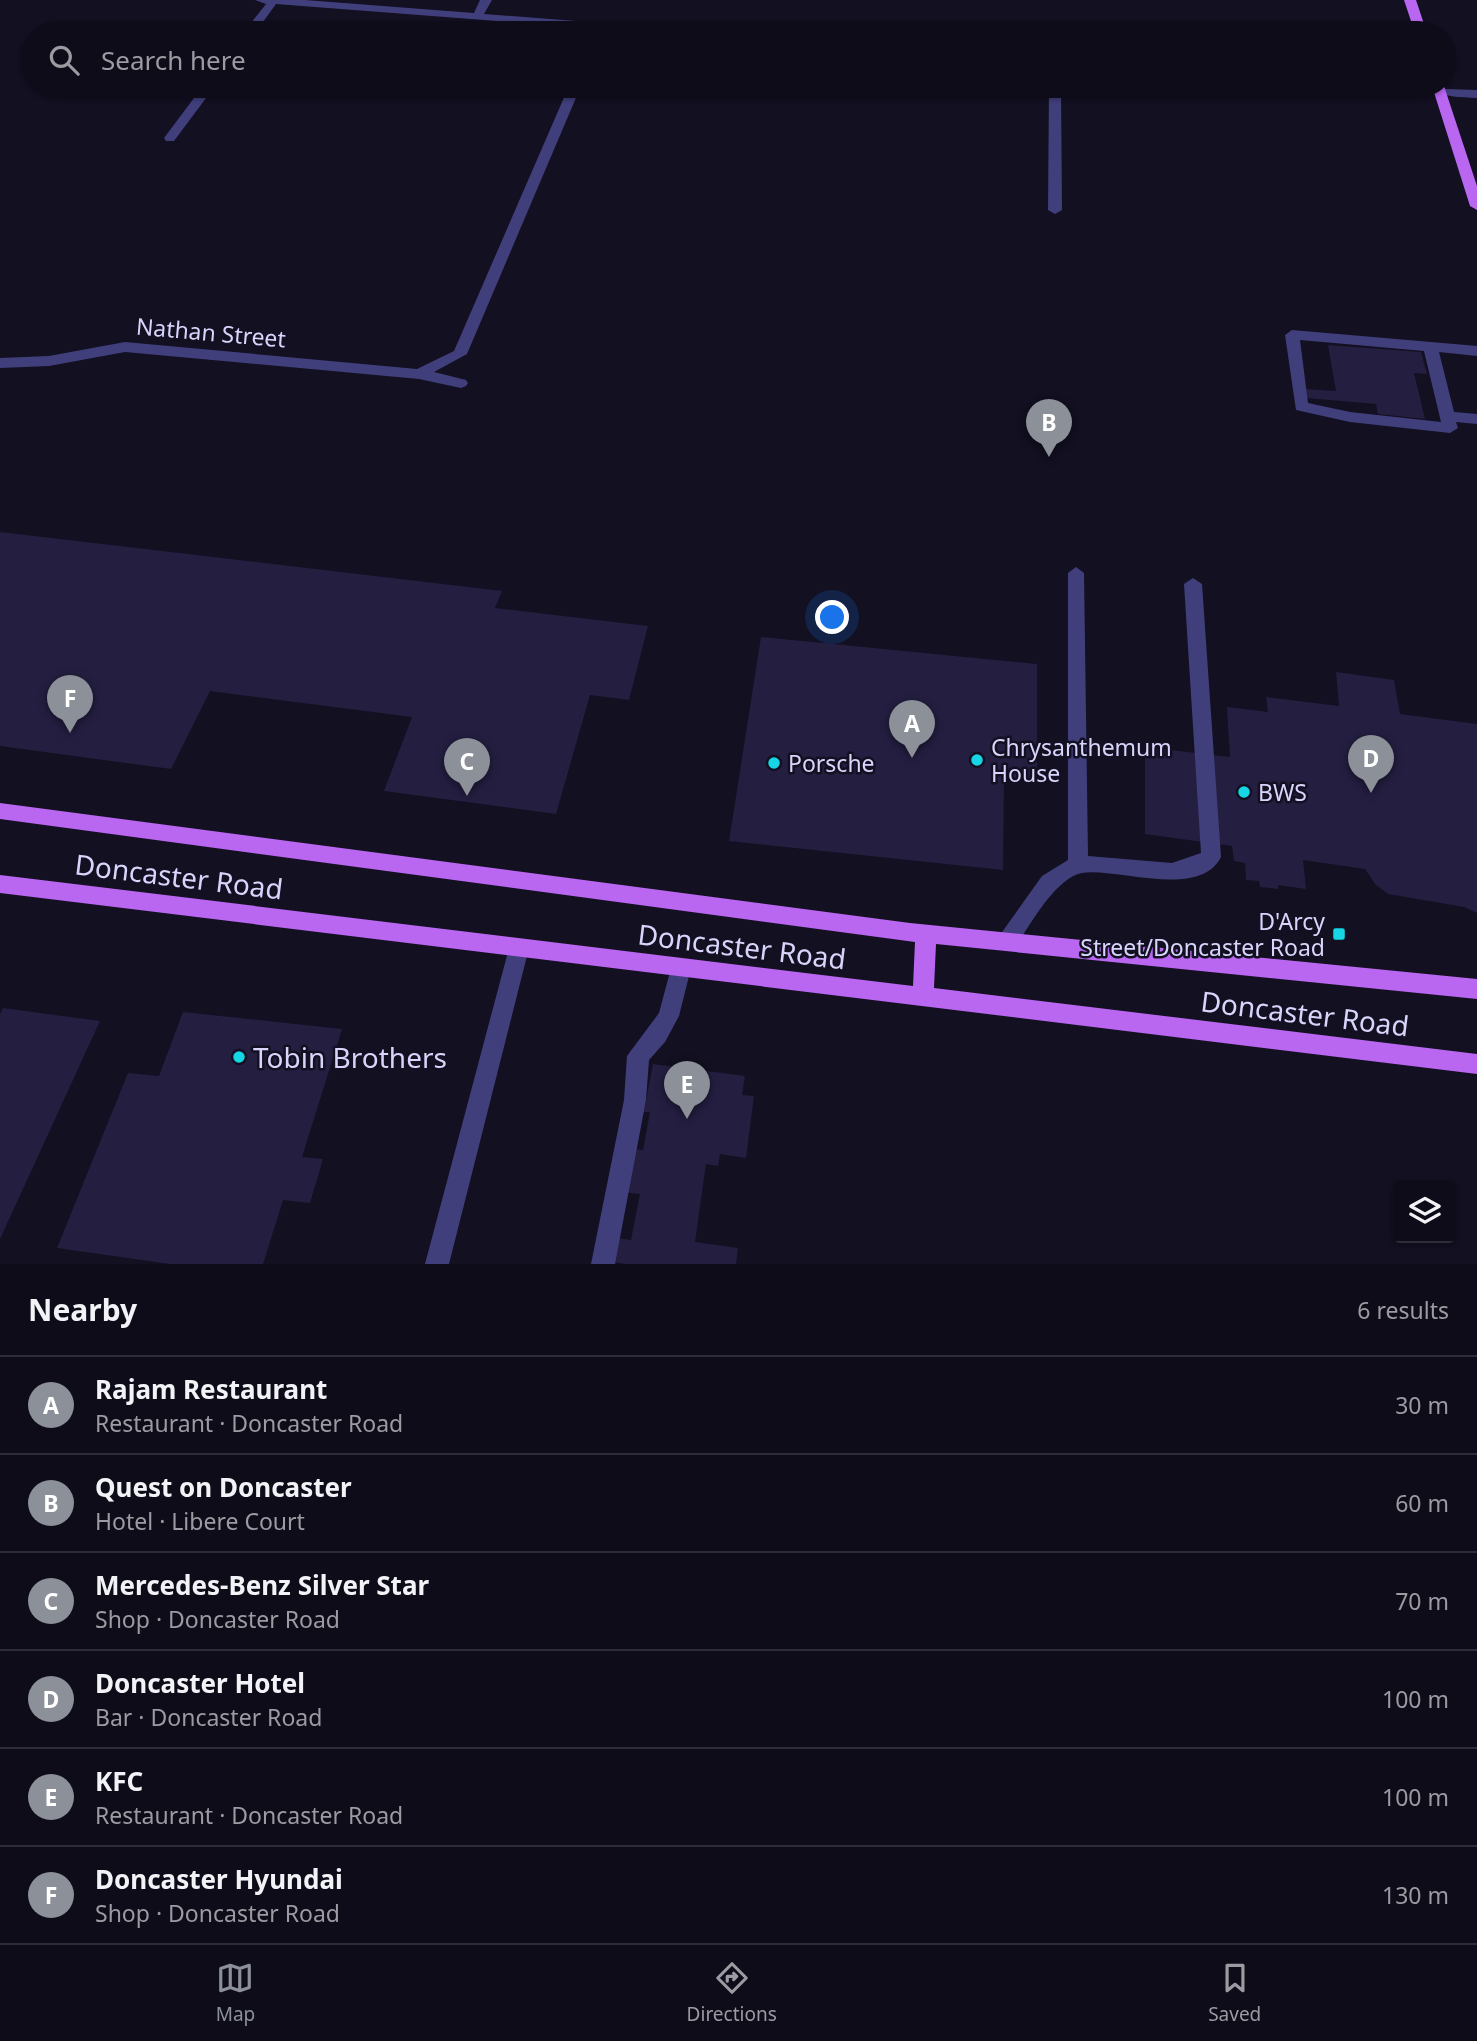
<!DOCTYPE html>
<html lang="en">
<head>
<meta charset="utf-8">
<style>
	:root { --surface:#0e0c19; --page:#1c1a26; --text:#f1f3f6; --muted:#9b9ba2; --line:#2e2c38; --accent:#8c9099 }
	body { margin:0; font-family:"Noto Sans",sans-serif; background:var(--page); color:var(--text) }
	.controls { position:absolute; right:21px; bottom:21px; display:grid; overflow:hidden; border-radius:7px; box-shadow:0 2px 5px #0004 }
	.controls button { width:63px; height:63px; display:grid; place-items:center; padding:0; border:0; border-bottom:2px solid var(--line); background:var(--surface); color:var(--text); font:35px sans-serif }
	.you { position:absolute; left:833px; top:618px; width:24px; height:24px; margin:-18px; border:5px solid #fff; border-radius:50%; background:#1a73e8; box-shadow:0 0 0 10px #1a73e833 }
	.badge { display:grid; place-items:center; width:46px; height:46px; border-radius:50%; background:var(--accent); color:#fff; font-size:23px; font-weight:700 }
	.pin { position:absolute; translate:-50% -58px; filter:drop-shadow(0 2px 4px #0008) }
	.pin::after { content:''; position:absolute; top:37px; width:24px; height:21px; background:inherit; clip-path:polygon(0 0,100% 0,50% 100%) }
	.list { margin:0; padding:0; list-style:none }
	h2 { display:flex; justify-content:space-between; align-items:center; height:91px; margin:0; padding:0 28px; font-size:30px }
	h2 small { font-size:23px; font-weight:400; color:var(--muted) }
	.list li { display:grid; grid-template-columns:46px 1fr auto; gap:21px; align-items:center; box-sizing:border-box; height:98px; padding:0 28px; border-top:2px solid var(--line) }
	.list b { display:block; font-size:26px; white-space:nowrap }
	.list p { margin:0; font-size:23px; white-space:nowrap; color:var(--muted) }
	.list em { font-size:23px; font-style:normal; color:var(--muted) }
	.icon { flex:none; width:38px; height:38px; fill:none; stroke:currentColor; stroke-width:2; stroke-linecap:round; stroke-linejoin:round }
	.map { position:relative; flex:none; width:1477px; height:1264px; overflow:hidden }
	.search { position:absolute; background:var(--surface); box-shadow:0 2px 5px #0004; left:21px; right:21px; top:21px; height:77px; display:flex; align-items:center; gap:18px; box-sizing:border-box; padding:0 24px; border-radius:38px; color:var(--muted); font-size:26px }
	.sheet { height:679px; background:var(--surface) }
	nav { display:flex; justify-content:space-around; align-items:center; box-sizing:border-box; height:98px; border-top:2px solid var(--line); background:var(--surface); font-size:19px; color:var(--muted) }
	nav a { display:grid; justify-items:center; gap:4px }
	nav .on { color:var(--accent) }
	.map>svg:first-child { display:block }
	.building { fill:#241e41 }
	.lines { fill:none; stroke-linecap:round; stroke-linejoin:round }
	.minor { fill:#403f7c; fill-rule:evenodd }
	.major { fill:#b966f1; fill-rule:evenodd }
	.poi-dot { fill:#16d6e6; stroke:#121021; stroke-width:2.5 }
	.labels { text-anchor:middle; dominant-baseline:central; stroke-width:5; stroke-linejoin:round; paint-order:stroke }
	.street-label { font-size:23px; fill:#d8d4fb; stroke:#121021 }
	.poi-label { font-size:23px; fill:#d8d4fb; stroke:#121021; text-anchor:start }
	.near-street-label { font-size:28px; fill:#d8d4fb; stroke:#121021 }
	.near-poi-label { font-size:28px; fill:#d8d4fb; stroke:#121021; text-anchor:start }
</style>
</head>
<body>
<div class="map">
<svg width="1477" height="1264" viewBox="0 0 1477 1264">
	<rect width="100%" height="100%" fill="#121021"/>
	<path class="building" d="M 1328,345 L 1421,352 L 1427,374 L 1414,373 L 1425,419 L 1378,414 L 1376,404 L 1307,398 L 1305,389 L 1336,391 Z
		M 0,532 L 502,591 L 495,608 L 648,626 L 629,700 L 590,695 L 556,814 L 384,791 L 412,717 L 210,691 L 171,769 L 0,746 Z
		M 761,637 L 1037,664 L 1037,780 L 1004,777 L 1003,870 L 729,841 Z
		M 1336,672 L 1394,680 L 1400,714 L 1477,724 L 1477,913 L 1464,907 L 1388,894 L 1375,884 L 1365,869 L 1303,860 L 1306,889 L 1278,885 L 1278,889 L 1260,887 L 1259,881 L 1246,880 L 1245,863 L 1234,861 L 1232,846 L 1145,834 L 1145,747 L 1230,757 L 1227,707 L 1268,712 L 1266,697 L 1339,706 Z
		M 3,1008 L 100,1021 L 0,1239 L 0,1014 Z
		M 183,1012 L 342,1029 L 302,1157 L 323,1159 L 310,1203 L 283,1200 L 263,1264 L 170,1264 L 57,1248 L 128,1073 L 159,1076 Z
		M 653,1064 L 745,1076 L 742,1095 L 754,1096 L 746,1158 L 720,1154 L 718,1166 L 706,1164 L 695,1242 L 738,1248 L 736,1264 L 625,1264 L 606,1261 L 610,1237 L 631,1240 L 640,1194 L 622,1192 L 627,1148 L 643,1150 L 650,1112 L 644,1112 Z"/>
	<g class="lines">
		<path class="minor" d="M 255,0 L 305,0 L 474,13 L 480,0 L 492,0 L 484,14 L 694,30 L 700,33 L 653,33 L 276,4 L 255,33 L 243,33 L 266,4 Z
			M 203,86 L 215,86 L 174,141 L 166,141 L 164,138 Z
			M 569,86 L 581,86 L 467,354 L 434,372 L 466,380 L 468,383 L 466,386 L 461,388 L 419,379 L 125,352 L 49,366 L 0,368 L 0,358 L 49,356 L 125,342 L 417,369 L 454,351 Z
			M 1049,86 L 1061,86 L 1062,210 L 1055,214 L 1048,210 Z
			M 1411,86 L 1443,86 L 1445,89 L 1477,90 L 1477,98 C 1460,97 1446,97 1433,91 C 1426,88 1418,91 1411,86 Z
			M 1292,330 L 1477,346 L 1477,356 L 1439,352 L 1454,412 L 1477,414 L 1477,424 L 1456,422 L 1458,428 L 1450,433 L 1350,422 L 1296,410 L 1285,335 ZM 1300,340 L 1424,351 L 1441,422 L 1350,412 L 1308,403 Z
			M 1076,567 L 1084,573 L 1088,856 L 1172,863 L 1201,853 L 1184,584 L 1193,578 L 1202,584 L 1221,857 C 1200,900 1115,867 1082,873 C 1055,878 1029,927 1014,949 L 1007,951 L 1000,949 L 997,942 L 1000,935 L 1042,876 L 1068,860 L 1068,573 Z
			M 519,939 L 526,941 L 529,948 L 449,1264 L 425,1264 L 509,948 L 512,941 Z
			M 681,959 L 688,961 L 691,968 L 679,1016 L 665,1042 L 649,1060 L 646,1100 L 615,1264 L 591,1264 L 624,1100 L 627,1056 L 659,1013 L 671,968 L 674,961 Z"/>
		<path class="major" d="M 1404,0 L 1416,0 L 1427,33 L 1415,33 Z
			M 1432,86 L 1444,86 L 1477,186 L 1477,210 L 1470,206 Z
			M 0,803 L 910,923 L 1477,979 L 1477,999 L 936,944 L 934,988 L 1477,1054 L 1477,1074 L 0,893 L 0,875 L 913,986 L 915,942 L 0,819 Z"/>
	</g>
	<g class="poi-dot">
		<circle cx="977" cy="760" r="7"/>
		<circle cx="774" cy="763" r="7"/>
		<circle cx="1244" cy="792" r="7"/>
		<rect x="1332" y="927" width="14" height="14" rx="3.5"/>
		<circle cx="239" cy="1057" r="7"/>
	</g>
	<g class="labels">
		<g class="street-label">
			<text transform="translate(211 332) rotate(5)">Nathan Street</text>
		</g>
		<g class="poi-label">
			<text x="991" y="747">Chrysanthemum<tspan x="991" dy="26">House</tspan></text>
			<text x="788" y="763">Porsche</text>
			<text x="1258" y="792">BWS</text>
			<text x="1325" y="921" text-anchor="end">D'Arcy<tspan x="1325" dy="26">Street/Doncaster Road</tspan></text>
		</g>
		<g class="near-street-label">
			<text transform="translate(179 876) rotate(7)">Doncaster Road</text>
			<text transform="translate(742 946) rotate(7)">Doncaster Road</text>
			<text transform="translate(1305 1013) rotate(7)">Doncaster Road</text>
		</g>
		<g class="near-poi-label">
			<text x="253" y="1057">Tobin Brothers</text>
		</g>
	</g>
</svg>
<div class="controls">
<button><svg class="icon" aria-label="layers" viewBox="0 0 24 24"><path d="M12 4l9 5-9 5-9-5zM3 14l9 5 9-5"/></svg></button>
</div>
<div class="you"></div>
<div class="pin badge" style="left:912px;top:758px">A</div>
<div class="pin badge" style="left:1049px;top:457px">B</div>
<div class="pin badge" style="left:467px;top:796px">C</div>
<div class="pin badge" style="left:1371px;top:793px">D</div>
<div class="pin badge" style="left:687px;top:1119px">E</div>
<div class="pin badge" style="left:70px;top:733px">F</div>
<div class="search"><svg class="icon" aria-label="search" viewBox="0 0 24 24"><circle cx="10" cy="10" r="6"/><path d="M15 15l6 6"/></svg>Search here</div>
</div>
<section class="sheet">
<h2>Nearby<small>6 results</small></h2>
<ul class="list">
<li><span class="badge">A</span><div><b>Rajam Restaurant</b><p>Restaurant · Doncaster Road</p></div><em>30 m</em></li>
<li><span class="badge">B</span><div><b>Quest on Doncaster</b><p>Hotel · Libere Court</p></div><em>60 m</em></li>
<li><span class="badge">C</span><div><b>Mercedes-Benz Silver Star</b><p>Shop · Doncaster Road</p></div><em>70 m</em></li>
<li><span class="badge">D</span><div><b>Doncaster Hotel</b><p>Bar · Doncaster Road</p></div><em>100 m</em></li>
<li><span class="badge">E</span><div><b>KFC</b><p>Restaurant · Doncaster Road</p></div><em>100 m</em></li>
<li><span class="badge">F</span><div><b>Doncaster Hyundai</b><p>Shop · Doncaster Road</p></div><em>130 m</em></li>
</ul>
</section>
<nav>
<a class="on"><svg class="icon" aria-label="map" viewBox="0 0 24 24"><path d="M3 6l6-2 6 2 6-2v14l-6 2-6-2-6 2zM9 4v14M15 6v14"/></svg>Map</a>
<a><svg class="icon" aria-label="directions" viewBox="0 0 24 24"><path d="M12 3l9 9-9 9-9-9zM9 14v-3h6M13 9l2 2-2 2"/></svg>Directions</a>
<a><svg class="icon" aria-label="saved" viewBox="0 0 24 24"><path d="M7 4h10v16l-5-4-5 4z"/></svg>Saved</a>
</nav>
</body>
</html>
